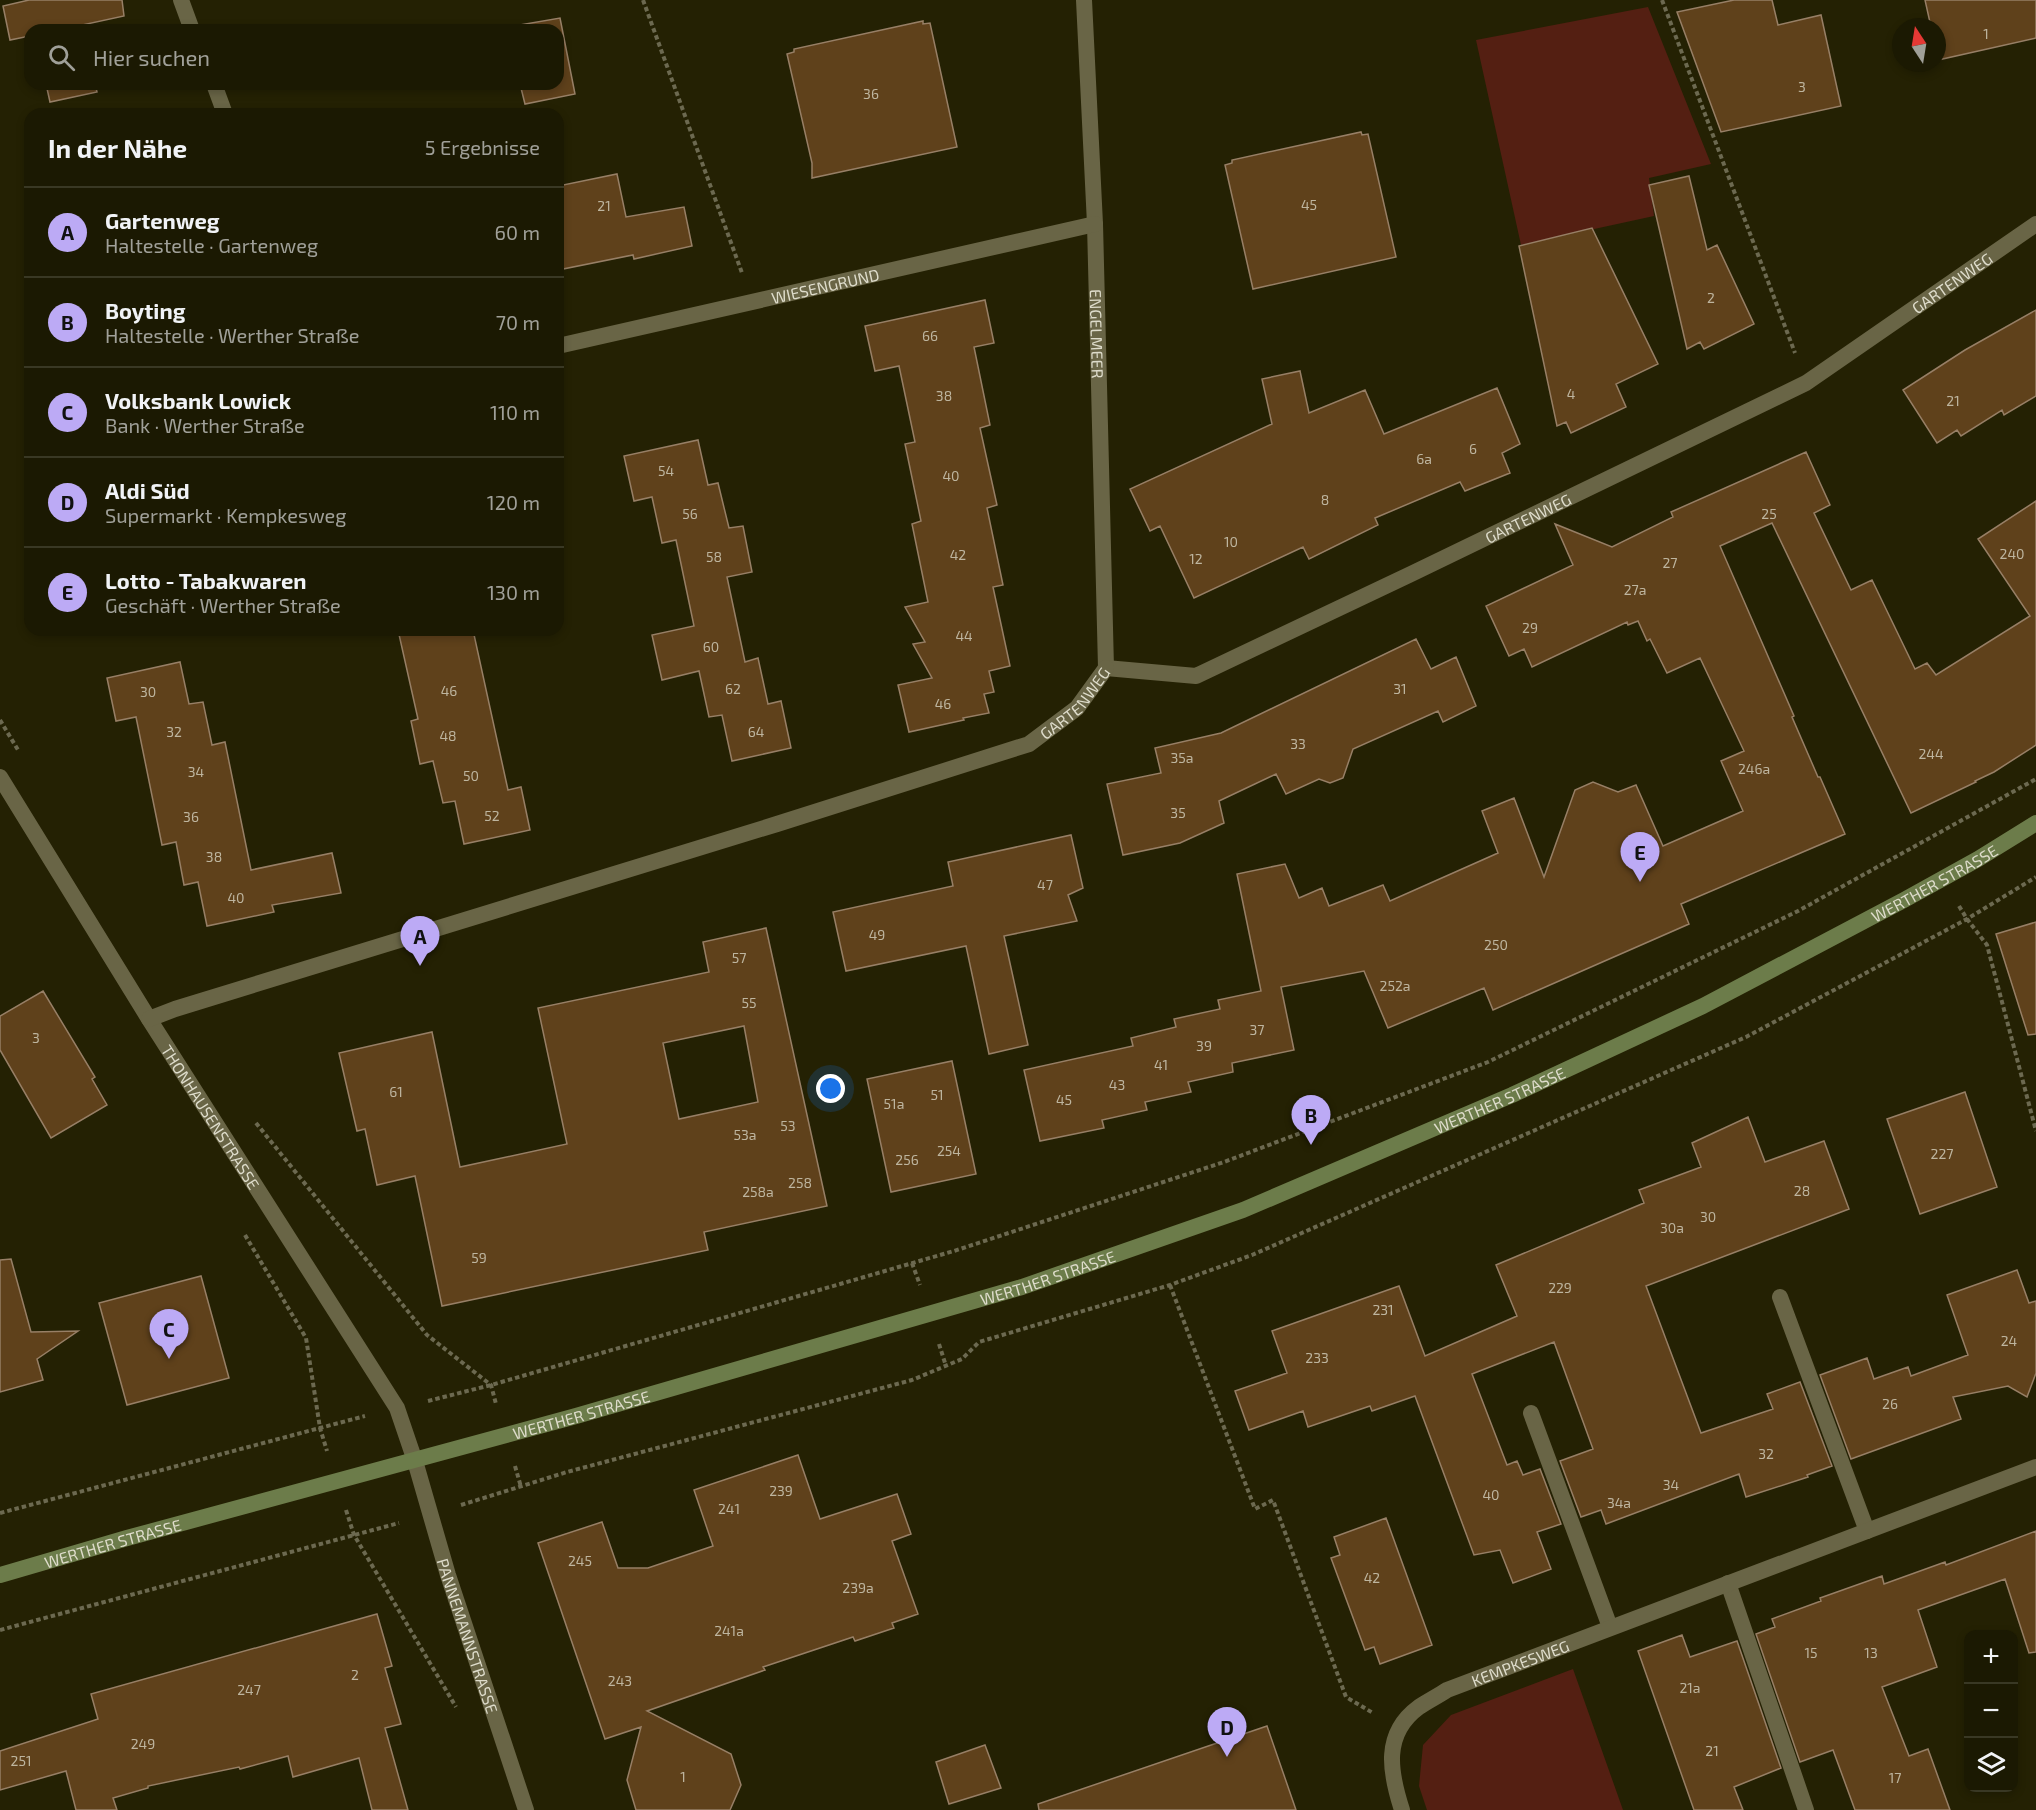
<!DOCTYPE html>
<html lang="de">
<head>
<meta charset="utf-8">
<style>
	:root { --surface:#1b1902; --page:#282611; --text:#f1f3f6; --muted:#a0a099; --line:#393824; --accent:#bcaaf5 }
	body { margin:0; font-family:"Exo 2",sans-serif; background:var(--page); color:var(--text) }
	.controls { position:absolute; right:18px; bottom:18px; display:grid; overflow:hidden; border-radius:12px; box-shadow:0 3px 9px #0003 }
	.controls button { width:54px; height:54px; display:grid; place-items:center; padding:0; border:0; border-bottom:2px solid var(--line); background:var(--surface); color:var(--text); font:30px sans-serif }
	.compass { position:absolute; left:1892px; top:18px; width:54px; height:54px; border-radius:50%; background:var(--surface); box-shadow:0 3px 9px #0003; rotate:348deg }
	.you { position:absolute; left:831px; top:1089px; width:21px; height:21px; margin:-15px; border:4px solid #fff; border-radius:50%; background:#1a73e8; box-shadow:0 0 0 9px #1a73e833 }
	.badge { display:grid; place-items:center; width:39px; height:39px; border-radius:50%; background:var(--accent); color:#111; font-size:20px; font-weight:700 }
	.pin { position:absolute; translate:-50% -50px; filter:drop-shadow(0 2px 3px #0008) }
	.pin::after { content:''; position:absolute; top:32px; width:21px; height:18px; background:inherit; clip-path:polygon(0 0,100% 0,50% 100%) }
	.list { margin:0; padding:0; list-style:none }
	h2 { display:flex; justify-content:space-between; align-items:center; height:78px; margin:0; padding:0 24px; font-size:26px }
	h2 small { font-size:20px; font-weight:400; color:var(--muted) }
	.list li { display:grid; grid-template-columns:39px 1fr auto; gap:18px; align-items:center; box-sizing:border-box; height:90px; padding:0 24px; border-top:2px solid var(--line) }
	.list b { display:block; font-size:22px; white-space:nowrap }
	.list p { margin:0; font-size:20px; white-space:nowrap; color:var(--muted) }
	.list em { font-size:20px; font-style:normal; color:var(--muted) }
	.icon { flex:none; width:33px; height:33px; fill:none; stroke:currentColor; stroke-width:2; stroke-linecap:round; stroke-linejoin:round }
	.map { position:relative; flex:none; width:2036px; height:1810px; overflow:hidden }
	.search { position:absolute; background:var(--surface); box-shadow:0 3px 9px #0003; left:24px; top:24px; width:540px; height:66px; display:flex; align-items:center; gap:15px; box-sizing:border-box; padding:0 21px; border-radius:18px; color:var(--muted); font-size:22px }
	.panel { position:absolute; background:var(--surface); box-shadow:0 3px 9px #0003; left:24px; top:108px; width:540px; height:528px; border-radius:18px }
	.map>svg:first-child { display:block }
	.green { fill:#541f12 }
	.building { fill:#5f411b; stroke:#977f66; stroke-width:1.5; fill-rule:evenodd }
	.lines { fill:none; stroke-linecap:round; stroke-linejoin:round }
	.path { stroke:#6c6950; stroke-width:4; stroke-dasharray:4.5 3; stroke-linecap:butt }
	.minor { stroke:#696546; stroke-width:16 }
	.secondary { stroke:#6c7c4a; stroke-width:16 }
	.labels { text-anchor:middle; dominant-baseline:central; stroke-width:6; stroke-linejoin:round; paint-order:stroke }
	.number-label { font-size:14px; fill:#beb59f }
	.street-label { font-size:16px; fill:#dedccb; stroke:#1b1700 }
</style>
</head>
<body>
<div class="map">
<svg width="2036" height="1810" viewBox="0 0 2036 1810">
	<rect width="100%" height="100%" fill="#242103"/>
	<path class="green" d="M 1648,7 L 1711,164 L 1649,178 L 1654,216 L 1521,245 L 1476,40 Z
		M 1573,1669 L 1623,1810 L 1427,1810 L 1419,1786 L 1423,1745 L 1451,1715 Z"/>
	<path class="building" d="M 29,0 L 122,0 L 124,16 L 82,25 L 83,30 L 30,30 L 30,36 L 10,40 L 3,6 Z
		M 1734,0 L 1772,0 L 1778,25 L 1821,15 L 1841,106 L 1721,132 L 1677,12 Z
		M 1925,0 L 2036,0 L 2036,38 L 1938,60 L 1937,27 L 1931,27 Z
		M 560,18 L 575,94 L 525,104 L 520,84 L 558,84 L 558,30 L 509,30 L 508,27 Z
		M 923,21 L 923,24 L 930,23 L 957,147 L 812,178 L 812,163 L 787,54 L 794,52 L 794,49 Z
		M 46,84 L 95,84 L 97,92 L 50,102 Z
		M 1361,132 L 1362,135 L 1368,134 L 1396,257 L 1253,289 L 1225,165 L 1232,163 L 1232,160 Z
		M 617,174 L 626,217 L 684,207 L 692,246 L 634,259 L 633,255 L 558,270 L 558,186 Z
		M 1689,176 L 1707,250 L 1717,245 L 1754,324 L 1704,349 L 1700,342 L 1687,349 L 1649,185 Z
		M 1592,228 L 1658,364 L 1616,384 L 1626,407 L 1571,433 L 1566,422 L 1557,426 L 1519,246 Z
		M 985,300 L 994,343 L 974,347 L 990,425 L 980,428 L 997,505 L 987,508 L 1003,585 L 993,587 L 1010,666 L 989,671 L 994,692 L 984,694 L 989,713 L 963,718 L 964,720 L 909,732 L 898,685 L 932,678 L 913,644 L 925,642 L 905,607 L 928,602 L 912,524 L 921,521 L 905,444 L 915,442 L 899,366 L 875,371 L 865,326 Z
		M 2036,310 L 2036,396 L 2004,415 L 2002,410 L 1961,436 L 1957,430 L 1937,443 L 1903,390 L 1965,350 Z
		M 1300,371 L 1309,413 L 1365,390 L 1384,434 L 1497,388 L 1520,444 L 1502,453 L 1510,473 L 1465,491 L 1460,482 L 1375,518 L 1378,525 L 1309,559 L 1303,547 L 1194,598 L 1160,526 L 1150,531 L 1130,489 L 1272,424 L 1262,379 Z
		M 698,440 L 708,485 L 718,483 L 729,528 L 743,526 L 752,572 L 727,577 L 745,662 L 758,658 L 768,704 L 781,701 L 791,748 L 732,761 L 722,715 L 709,717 L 699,671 L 662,680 L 652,635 L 694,626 L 676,540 L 662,543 L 652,497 L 634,501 L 624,456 Z
		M 1806,452 L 1830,505 L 1814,513 L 1851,590 L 1872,580 L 1915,669 L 1927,663 L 1936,675 L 2030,616 L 1978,539 L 2036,501 L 2036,745 L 1994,772 L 1975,781 L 1976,782 L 1911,813 L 1772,523 L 1720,546 L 1794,716 L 1792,717 L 1818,777 L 1820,777 L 1845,834 L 1681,904 L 1689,924 L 1493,1010 L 1484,988 L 1388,1028 L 1364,971 L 1281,987 L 1294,1050 L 1232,1063 L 1233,1072 L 1188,1082 L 1191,1092 L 1145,1102 L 1147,1110 L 1102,1120 L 1104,1128 L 1040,1141 L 1024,1070 L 1133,1046 L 1131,1038 L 1176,1027 L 1174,1019 L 1220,1009 L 1218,1000 L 1261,991 L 1237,874 L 1285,864 L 1299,898 L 1322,888 L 1329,906 L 1383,885 L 1390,901 L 1498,853 L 1482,811 L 1514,798 L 1544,877 L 1575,790 L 1593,782 L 1618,792 L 1636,785 L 1663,846 L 1743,811 L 1721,761 L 1744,751 L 1700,658 L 1667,673 L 1650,639 L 1647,641 L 1638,621 L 1628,625 L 1627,622 L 1532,667 L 1524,649 L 1509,656 L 1486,606 L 1573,565 L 1555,524 L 1612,547 L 1673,517 L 1671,512 Z
		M 398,630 L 473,630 L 508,790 L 521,787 L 530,830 L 464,844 L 455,801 L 443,803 L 433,761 L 420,764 L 411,721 L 418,719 Z
		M 1416,639 L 1431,669 L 1456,657 L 1476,706 L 1443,722 L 1438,711 L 1353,749 L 1343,778 L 1330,783 L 1319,779 L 1286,794 L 1276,774 L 1219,801 L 1224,823 L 1180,843 L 1123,855 L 1107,784 L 1161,773 L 1155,748 L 1221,733 Z
		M 180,662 L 189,704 L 203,702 L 212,745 L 225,742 L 251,870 L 332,853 L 341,893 L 272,905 L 274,912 L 207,926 L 198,882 L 184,885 L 176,842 L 162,845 L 136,717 L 116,721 L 107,678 Z
		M 1071,835 L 1083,888 L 1068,895 L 1077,921 L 1004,936 L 1028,1045 L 989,1054 L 966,946 L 846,971 L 833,912 L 953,886 L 948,862 Z
		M 2036,922 L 2036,1034 L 2028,1035 L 1996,934 Z
		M 766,928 L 827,1206 L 704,1232 L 708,1250 L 442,1306 L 415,1176 L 377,1185 L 365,1129 L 357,1131 L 339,1053 L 432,1032 L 460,1167 L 567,1144 L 538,1008 L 709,972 L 703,942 ZM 744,1026 L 758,1102 L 679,1119 L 663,1043 Z
		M 43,991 L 95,1077 L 92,1079 L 107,1105 L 51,1138 L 0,1050 L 0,1016 Z
		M 952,1061 L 976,1174 L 891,1192 L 867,1079 Z
		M 1965,1092 L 1997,1187 L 1920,1214 L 1887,1119 Z
		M 1748,1117 L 1765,1162 L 1824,1141 L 1849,1209 L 1646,1286 L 1701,1433 L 1773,1409 L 1767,1394 L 1800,1382 L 1832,1466 L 1807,1475 L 1808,1477 L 1746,1497 L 1739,1474 L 1606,1524 L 1601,1510 L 1581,1517 L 1560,1461 L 1593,1449 L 1554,1342 L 1472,1374 L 1507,1465 L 1517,1461 L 1523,1475 L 1540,1469 L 1561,1524 L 1537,1532 L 1551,1569 L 1513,1583 L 1500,1550 L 1474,1555 L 1415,1396 L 1372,1411 L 1370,1406 L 1308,1427 L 1303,1411 L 1249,1430 L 1235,1391 L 1287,1373 L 1272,1331 L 1399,1286 L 1425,1356 L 1517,1316 L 1496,1265 L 1644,1203 L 1639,1190 L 1701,1167 L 1692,1143 Z
		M 11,1259 L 31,1332 L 78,1331 L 37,1359 L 43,1380 L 0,1392 L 0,1260 Z
		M 2017,1270 L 2029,1303 L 2036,1301 L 2036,1373 L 2027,1397 L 2008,1386 L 1953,1397 L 1961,1419 L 1851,1459 L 1820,1375 L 1867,1358 L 1874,1379 L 1908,1367 L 1911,1376 L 1968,1355 L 1947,1295 Z
		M 201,1276 L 229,1378 L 127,1405 L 99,1303 Z
		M 798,1455 L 820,1519 L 897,1494 L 911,1534 L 892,1541 L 918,1614 L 892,1623 L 894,1628 L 855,1641 L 853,1637 L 763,1667 L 765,1670 L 647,1711 L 731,1754 L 741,1785 L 730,1810 L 636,1810 L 627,1780 L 641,1727 L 605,1739 L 538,1543 L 602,1522 L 618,1568 L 648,1568 L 713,1546 L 694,1490 Z
		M 1386,1518 L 1432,1645 L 1380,1664 L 1374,1647 L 1365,1650 L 1331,1558 L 1340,1555 L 1334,1537 Z
		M 2036,1531 L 2036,1652 L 2029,1653 L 2005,1579 L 1918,1610 L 1937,1667 L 1882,1687 L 1909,1756 L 1928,1749 L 1950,1810 L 1855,1810 L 1833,1750 L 1800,1762 L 1756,1634 L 1775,1627 L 1772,1619 L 1821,1601 L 1820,1598 L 1882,1576 L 1884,1584 L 1945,1562 L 1946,1565 Z
		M 377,1614 L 392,1666 L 385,1668 L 401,1724 L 385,1728 L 408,1810 L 372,1810 L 359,1758 L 293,1777 L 288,1756 L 240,1769 L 239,1767 L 148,1786 L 148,1788 L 113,1798 L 117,1810 L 76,1810 L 66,1771 L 0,1790 L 0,1751 L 98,1719 L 91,1694 Z
		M 1682,1635 L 1690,1657 L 1737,1641 L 1781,1768 L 1734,1787 L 1743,1810 L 1694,1810 L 1638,1651 Z
		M 1267,1726 L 1296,1810 L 1039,1810 L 1038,1804 Z
		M 985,1745 L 1001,1788 L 949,1804 L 936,1762 Z"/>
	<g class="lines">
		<path class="path" d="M 643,0 L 742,273
			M 1662,0 L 1795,353
			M 0,720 L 18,750
			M 1959,906 L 1967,919 L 1987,945 L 2036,1131
			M 256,1123 L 427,1335 L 491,1385 L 496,1404
			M 245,1235 L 306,1338 L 320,1428 L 327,1451
			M 912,1263 L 920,1285
			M 1170,1285 L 1255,1509 L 1273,1500 L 1346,1697 L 1373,1713
			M 939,1344 L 946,1366
			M 428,1401 L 491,1385 L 954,1251 L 1224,1162 L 1488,1062 L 1798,911 L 2036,779
			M 515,1466 L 521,1487
			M 461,1505 L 567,1472 L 912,1380 L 962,1359 L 979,1342 L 1170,1285 L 1252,1255 L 1746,1037 L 1967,919 L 2036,877
			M 346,1510 L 354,1535 L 456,1707
			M 0,1513 L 365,1416
			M 0,1630 L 399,1523"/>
		<g class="minor">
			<path d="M 181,0 L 192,30"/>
			<path id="s1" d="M 1084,0 L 1095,224 L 1106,668"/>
			<path d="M 214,84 L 225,114"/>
			<path id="s2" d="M 558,346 L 1095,224"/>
			<path id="s3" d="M 1106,668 L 1196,676 L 1411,574 L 1806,383 L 2036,224"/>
			<path id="s4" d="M 0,777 L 149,1019 L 397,1408 L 415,1461 L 448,1575 L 526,1810"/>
			<path id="s5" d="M 149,1019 L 175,1009 L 777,824 L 1029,744 L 1077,708 L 1106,668"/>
			<path d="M 1780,1297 L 1867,1531"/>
			<path d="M 1531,1413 L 1610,1627"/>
			<path d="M 1728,1583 L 1806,1810"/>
			<path id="s6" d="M 1402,1810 C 1390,1773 1382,1734 1419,1707 C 1428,1701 1438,1696 1447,1690 L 2036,1467"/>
		</g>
		<path class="secondary" id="s7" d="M 0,1575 L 127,1538 L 576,1416 L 1022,1287 L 1243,1210 L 1512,1095 L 1703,1006 L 1904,900 L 1978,859 L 2036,823"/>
	</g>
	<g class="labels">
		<g class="number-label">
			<text x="1986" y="33">1</text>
			<text x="1802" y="86">3</text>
			<text x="871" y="93">36</text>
			<text x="1309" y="204">45</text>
			<text x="604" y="205">21</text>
			<text x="1711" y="297">2</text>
			<text x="930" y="335">66</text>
			<text x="1571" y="393">4</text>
			<text x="944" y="395">38</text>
			<text x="1953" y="400">21</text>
			<text x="1473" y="448">6</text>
			<text x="1424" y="458">6a</text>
			<text x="666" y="470">54</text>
			<text x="951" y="475">40</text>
			<text x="1325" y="499">8</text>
			<text x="690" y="513">56</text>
			<text x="1769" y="513">25</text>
			<text x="1231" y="541">10</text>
			<text x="2012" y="553">240</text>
			<text x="958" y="554">42</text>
			<text x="714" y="556">58</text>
			<text x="1196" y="558">12</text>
			<text x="1670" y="562">27</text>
			<text x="1635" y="589">27a</text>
			<text x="1530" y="627">29</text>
			<text x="964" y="635">44</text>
			<text x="711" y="646">60</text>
			<text x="733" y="688">62</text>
			<text x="1400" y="688">31</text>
			<text x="449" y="690">46</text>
			<text x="148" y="691">30</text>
			<text x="943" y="703">46</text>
			<text x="174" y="731">32</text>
			<text x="756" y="731">64</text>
			<text x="448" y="735">48</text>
			<text x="1298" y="743">33</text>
			<text x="1931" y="753">244</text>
			<text x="1182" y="757">35a</text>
			<text x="1754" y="768">246a</text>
			<text x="196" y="771">34</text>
			<text x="471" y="775">50</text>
			<text x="1178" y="812">35</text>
			<text x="492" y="815">52</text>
			<text x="191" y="816">36</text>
			<text x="214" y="856">38</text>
			<text x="1045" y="884">47</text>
			<text x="236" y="897">40</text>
			<text x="877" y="934">49</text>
			<text x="1496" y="944">250</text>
			<text x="739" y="957">57</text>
			<text x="1395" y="985">252a</text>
			<text x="749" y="1002">55</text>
			<text x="1257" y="1029">37</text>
			<text x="36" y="1037">3</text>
			<text x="1204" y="1045">39</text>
			<text x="1161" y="1064">41</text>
			<text x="1117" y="1084">43</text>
			<text x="396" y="1091">61</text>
			<text x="937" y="1094">51</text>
			<text x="1064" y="1099">45</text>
			<text x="894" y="1103">51a</text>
			<text x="788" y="1125">53</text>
			<text x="745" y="1134">53a</text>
			<text x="949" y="1150">254</text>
			<text x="1942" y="1153">227</text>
			<text x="907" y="1159">256</text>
			<text x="800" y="1182">258</text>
			<text x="1802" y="1190">28</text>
			<text x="758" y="1191">258a</text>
			<text x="1708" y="1216">30</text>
			<text x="1672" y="1227">30a</text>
			<text x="479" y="1257">59</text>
			<text x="1560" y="1287">229</text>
			<text x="1383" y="1309">231</text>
			<text x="2009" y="1340">24</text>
			<text x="1317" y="1357">233</text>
			<text x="1890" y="1403">26</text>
			<text x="1766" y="1453">32</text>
			<text x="1671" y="1484">34</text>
			<text x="781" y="1490">239</text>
			<text x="1491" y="1494">40</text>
			<text x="1619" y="1502">34a</text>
			<text x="729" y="1508">241</text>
			<text x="580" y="1560">245</text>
			<text x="1372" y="1577">42</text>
			<text x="858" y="1587">239a</text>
			<text x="729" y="1630">241a</text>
			<text x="1811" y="1652">15</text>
			<text x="1871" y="1652">13</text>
			<text x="355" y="1674">2</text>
			<text x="620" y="1680">243</text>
			<text x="1690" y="1687">21a</text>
			<text x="249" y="1689">247</text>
			<text x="143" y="1743">249</text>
			<text x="1712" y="1750">21</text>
			<text x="21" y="1760">251</text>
			<text x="683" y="1776">1</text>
			<text x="1895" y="1777">17</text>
		</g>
		<g class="street-label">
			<text stroke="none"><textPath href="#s3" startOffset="944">GARTENWEG</textPath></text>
			<text stroke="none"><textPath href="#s2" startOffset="274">WIESENGRUND</textPath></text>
			<text stroke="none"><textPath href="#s1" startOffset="334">ENGELMEER</textPath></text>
			<text stroke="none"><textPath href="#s3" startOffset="458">GARTENWEG</textPath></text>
			<text stroke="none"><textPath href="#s5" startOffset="984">GARTENWEG</textPath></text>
			<text stroke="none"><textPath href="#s7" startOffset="2061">WERTHER STRASSE</textPath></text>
			<text stroke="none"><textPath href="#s7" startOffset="1575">WERTHER STRASSE</textPath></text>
			<text stroke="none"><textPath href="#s4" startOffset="400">THONHAUSENSTRASSE</textPath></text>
			<text stroke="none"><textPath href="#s7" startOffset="1089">WERTHER STRASSE</textPath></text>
			<text stroke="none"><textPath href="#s7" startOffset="603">WERTHER STRASSE</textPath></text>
			<text stroke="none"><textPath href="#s7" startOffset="117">WERTHER STRASSE</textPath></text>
			<text stroke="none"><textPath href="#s4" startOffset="984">PANNEMANNSTRASSE</textPath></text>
			<text stroke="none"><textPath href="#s6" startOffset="224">KEMPKESWEG</textPath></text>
		</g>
	</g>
</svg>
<div class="controls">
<button>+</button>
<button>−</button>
<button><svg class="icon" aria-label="layers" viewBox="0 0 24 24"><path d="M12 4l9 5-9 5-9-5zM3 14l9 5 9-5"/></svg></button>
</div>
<svg class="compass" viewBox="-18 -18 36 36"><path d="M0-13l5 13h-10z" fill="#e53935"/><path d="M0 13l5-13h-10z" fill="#a0a099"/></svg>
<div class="you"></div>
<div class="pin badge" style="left:420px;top:966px">A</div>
<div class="pin badge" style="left:1311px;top:1145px">B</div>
<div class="pin badge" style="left:169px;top:1359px">C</div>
<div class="pin badge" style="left:1227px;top:1757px">D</div>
<div class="pin badge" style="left:1640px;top:882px">E</div>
<div class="search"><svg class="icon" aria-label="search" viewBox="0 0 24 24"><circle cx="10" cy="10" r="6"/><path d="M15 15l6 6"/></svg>Hier suchen</div>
<section class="panel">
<h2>In der Nähe<small>5 Ergebnisse</small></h2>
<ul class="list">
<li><span class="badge">A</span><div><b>Gartenweg</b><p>Haltestelle · Gartenweg</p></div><em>60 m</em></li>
<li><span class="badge">B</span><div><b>Boyting</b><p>Haltestelle · Werther Straße</p></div><em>70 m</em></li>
<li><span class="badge">C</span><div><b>Volksbank Lowick</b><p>Bank · Werther Straße</p></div><em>110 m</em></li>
<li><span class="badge">D</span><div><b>Aldi Süd</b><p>Supermarkt · Kempkesweg</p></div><em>120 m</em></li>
<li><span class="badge">E</span><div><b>Lotto - Tabakwaren</b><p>Geschäft · Werther Straße</p></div><em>130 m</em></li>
</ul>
</section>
</div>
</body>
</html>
